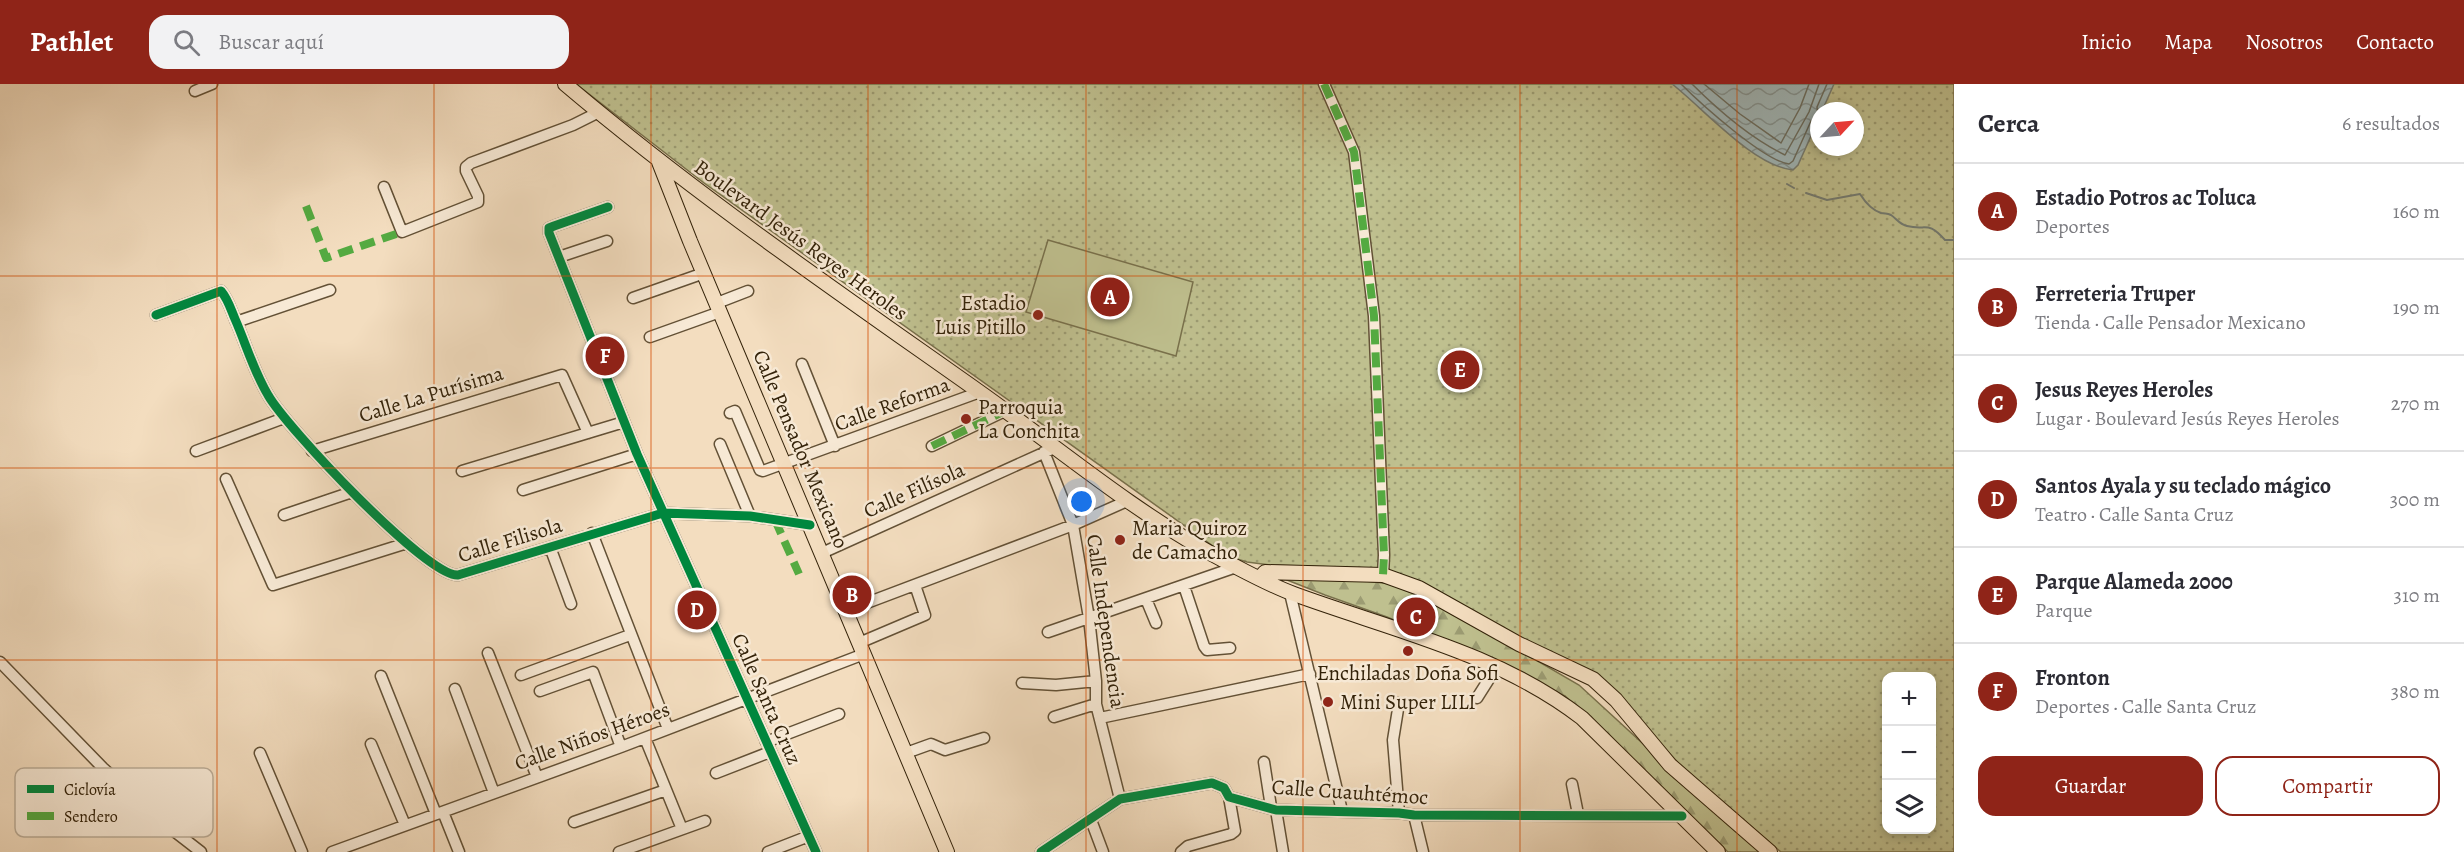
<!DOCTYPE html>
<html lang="es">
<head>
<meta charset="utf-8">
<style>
	:root { --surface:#fff; --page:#f2f2f3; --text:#2b2b33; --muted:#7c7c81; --line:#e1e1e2; --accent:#8f2418 }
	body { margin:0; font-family:Alegreya,serif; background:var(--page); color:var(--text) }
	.controls { position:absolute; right:18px; bottom:18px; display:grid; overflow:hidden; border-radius:12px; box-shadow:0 3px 9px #0003 }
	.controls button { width:54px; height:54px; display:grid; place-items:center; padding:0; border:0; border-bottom:2px solid var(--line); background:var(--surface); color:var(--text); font:30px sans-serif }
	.compass { position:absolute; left:1810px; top:18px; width:54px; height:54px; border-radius:50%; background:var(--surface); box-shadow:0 3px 9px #0003; rotate:64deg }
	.you { position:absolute; left:1082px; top:418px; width:21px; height:21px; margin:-15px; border:4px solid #fff; border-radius:50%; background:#1a73e8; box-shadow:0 0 0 9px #1a73e833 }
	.badge { display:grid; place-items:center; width:39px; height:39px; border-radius:50%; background:var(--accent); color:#fff; font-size:20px; font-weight:700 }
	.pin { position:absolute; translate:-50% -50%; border:3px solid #fff; box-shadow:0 2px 6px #0006 }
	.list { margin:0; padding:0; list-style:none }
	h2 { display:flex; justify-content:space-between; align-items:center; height:78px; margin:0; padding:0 24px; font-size:26px }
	h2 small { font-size:20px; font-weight:400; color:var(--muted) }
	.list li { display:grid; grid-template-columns:39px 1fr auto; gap:18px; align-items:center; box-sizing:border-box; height:96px; padding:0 24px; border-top:2px solid var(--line) }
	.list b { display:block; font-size:22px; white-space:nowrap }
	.list p { margin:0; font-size:20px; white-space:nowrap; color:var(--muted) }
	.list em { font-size:20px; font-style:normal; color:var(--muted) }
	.actions { display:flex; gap:12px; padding:18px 24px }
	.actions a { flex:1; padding:14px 0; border:2px solid var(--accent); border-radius:18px; text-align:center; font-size:21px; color:var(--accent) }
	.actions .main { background:var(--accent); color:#fff }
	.icon { flex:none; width:33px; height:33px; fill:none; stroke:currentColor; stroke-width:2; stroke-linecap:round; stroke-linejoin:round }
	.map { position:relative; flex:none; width:1954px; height:768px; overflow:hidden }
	header { display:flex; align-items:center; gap:36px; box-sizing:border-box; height:84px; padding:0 30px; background:var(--accent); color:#fff }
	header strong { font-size:28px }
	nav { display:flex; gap:33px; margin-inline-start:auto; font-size:21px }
	.search { width:420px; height:54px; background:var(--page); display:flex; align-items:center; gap:15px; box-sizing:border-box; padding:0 21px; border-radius:18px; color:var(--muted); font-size:22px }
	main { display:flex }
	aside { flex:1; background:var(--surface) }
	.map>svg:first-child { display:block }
	.forest { fill:url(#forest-firs); stroke:#79714c; stroke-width:1.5 }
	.park { fill:url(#park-dots); stroke:#79714c; stroke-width:1.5; fill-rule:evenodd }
	.pitch { fill:#bfc08f; stroke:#79714c; stroke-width:1.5 }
	.water { fill:url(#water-waves); stroke:#747d74; stroke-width:1.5 }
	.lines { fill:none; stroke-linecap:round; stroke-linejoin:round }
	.shore { stroke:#6a6e62; stroke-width:1.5 }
	.stream { stroke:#747d74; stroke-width:2 }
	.minor-casing { stroke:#635136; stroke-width:13 }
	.major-casing { stroke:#332209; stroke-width:16 }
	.minor { stroke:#f7e9d5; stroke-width:10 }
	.major { stroke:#f3ddbf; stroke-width:14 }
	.quiet { stroke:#54aa41; stroke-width:8; stroke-dasharray:15 8; stroke-linecap:butt }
	.cycleway-casing { stroke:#f7e9d5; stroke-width:13 }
	.cycleway { stroke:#00873e; stroke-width:9 }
	.grid { fill:none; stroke:#d6540c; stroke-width:1.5; stroke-opacity:0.55 }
	.poi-dot { fill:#8f2418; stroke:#f7e9d5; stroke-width:2 }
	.labels { text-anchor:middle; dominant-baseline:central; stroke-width:5; stroke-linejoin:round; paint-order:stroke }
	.street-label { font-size:21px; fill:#332209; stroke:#f7e9d5 }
	.poi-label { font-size:21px; fill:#332209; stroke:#f7e9d5; text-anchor:start }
	.key { fill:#f7e9d5; stroke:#bcad98; stroke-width:1.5 }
	.key-label { font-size:16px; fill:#332209 }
</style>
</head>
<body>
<header>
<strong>Pathlet</strong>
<div class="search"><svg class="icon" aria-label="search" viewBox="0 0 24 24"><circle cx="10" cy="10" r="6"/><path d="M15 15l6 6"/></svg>Buscar aquí</div>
<nav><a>Inicio</a><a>Mapa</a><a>Nosotros</a><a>Contacto</a></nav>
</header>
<main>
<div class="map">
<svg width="1954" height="768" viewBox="0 0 1954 768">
	<defs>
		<pattern id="forest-firs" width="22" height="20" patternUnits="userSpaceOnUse" patternTransform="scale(1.5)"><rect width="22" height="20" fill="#bfc08f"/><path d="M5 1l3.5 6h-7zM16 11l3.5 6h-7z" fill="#9c9c73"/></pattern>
		<pattern id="park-dots" width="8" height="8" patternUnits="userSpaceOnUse" patternTransform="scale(1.5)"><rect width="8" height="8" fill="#bfc08f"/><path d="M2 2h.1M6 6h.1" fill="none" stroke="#9c9c73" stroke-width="1.8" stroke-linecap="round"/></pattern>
		<pattern id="water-waves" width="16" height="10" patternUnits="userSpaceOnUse" patternTransform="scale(1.5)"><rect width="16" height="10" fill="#a0b9bc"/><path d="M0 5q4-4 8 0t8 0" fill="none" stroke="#839697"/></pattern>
	</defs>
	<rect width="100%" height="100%" fill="#f3ddbf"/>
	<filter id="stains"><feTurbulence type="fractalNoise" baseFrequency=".00333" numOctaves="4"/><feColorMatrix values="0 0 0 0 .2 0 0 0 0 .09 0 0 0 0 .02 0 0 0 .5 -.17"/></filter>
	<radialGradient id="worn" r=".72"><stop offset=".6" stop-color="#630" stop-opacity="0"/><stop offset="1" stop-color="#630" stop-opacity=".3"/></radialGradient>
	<path class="forest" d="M 1282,494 L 1340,494 L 1391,500 L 1436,519 L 1486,547 L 1579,601 L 1761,768 L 1728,768 L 1565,612 L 1387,533 L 1325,511 Z"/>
	<path class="park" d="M 576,0 L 1954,0 L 1954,768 L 1781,768 L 1682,683 L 1603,597 L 1500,549 L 1428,502 L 1372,484 L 1270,481 L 1247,478 L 1227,472 L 704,99 ZM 1819,27 L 1855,27 L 1855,63 L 1819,63 ZM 1886,592 L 1932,592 L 1932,746 L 1886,746 Z"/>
	<path class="pitch" d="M 1048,156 L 1193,198 L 1176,272 L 1026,228 Z"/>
	<path class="water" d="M 1672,0 L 1834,0 L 1822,27 L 1819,27 L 1819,34 L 1798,81 L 1793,86 C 1753,82 1703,24 1672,0 Z"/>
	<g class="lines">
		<path class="shore" d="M 1681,0 C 1700,19 1764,77 1789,80 L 1793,77 L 1811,37 L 1818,32 L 1817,23 L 1827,0
			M 1692,0 C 1718,26 1752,55 1785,71 L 1809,28 L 1819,0
			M 1704,0 L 1740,30 L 1781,59 L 1800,24 L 1809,0"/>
		<path class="stream" d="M 1787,100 L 1794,104
			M 1806,109 L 1827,116 L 1860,110 C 1865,118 1872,126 1881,129 C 1886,130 1887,129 1891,131 C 1897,135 1899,140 1907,142 C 1927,147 1927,136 1945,156 L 1954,156"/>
		<g class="minor-casing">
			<path id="minor" d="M 1324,0 L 1354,68 L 1374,232 L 1384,471 L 1383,491
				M 195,7 L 212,0
				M 384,103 L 402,148 L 478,118 L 478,112 L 466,87 L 466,83 L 471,79 L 573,41 L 599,28
				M 608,123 L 554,142 L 549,144 L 549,149 L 637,370 L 816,768
				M 559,173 L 607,157
				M 633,214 L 704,189
				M 717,219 L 748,207
				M 156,231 L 221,207 C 228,215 231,226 235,235 C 246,260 254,288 268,311 C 286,343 427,493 458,491 L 663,429 L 750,432 L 810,441
				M 236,238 L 330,206
				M 650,253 L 720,228
				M 802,280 L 835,362
				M 730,329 L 735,327 L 760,386 L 763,387 L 980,308
				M 720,360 L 750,432
				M 932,362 L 1005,327
				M 196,367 L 284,334
				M 312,367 L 562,291 L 588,349
				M 1044,368 L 1073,441 L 1089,534 L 1096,597 L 1096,620 L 1120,715
				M 462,387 L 624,338
				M 226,395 L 273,501 L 407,459
				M 523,406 L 637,370
				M 284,431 L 352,408
				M 592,449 L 668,645
				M 550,463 L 571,520
				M 822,469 L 1050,366
				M 1184,502 L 1204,562 L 1207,566 L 1230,564
				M 1290,509 L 1342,727
				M 1146,515 L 1156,539
				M 864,520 L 1073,441 L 1127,417
				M 1048,548 L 1236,483
				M 859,559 L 925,531 L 915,501
				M 488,569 L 537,693
				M 0,578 L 103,684 L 174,747 L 201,768
				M 521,591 L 630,551
				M 381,592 L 436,730
				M 1022,599 L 1056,601 L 1096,597
				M 455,605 L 494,709
				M 540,607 L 593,588 L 621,663
				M 1477,614 L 1496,584
				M 1399,619 L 1393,656 L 1399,729
				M 1054,633 L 1096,620
				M 1100,634 L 1310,590
				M 645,654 L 682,745
				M 766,658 L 839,630
				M 371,660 L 405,741
				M 260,669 L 302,768
				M 906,669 L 931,660 L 945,666 L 984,654
				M 1264,678 L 1271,723
				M 716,689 L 770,668
				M 1572,700 L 1578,730
				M 1276,726 L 1283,768
				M 443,728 L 459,768
				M 1414,731 L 1423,768
				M 1091,736 L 1103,768
				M 574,738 L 666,706
				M 332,768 L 621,663 L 864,570
				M 619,768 L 705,737
				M 768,768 L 809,752
				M 1041,768 L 1120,715 L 1212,699 L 1224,704 L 1229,713 L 1276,726 L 1399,729 L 1414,731 L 1682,732
				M 1181,768 L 1188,762 L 1231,750 L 1235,747 L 1229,713"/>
		</g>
		<g class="major-casing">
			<path id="major" d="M 565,0 C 696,111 838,208 978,307 C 1056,362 1129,424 1212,470 C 1236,483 1269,501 1294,510 C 1392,546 1498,569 1582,634 L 1718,768
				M 659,78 L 690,157 L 947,768
				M 1260,494 L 1265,488 L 1383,491 L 1419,504 L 1519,560 L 1593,595 L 1616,616 L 1670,681 L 1770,768"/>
		</g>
		<use href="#minor" class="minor"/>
		<use href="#major" class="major"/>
		<path class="quiet" d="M 1324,0 L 1354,68 L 1374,232 L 1384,471 L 1383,491
			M 306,122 L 326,174 L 402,148
			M 932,362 L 1005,327
			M 775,436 L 799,490"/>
		<g class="cycleway-casing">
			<path id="cycleway" d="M 608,123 L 554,142 L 549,144 L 549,149 L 637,370 L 816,768
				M 156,231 L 221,207 C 228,215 231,226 235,235 C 246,260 254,288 268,311 C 286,343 427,493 458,491 L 663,429 L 750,432 L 810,441
				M 1041,768 L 1120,715 L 1212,699 L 1224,704 L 1229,713 L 1276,726 L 1399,729 L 1414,731 L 1682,732"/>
		</g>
		<use href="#cycleway" class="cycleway"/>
	</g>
	<path class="grid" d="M 217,0 L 217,768M 434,0 L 434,768M 651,0 L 651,768M 868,0 L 868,768M 1086,0 L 1086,768M 1303,0 L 1303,768M 1520,0 L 1520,768M 1737,0 L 1737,768M 0,192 L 1954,192M 0,384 L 1954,384M 0,576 L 1954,576"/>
	<g class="poi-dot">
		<circle cx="1038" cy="231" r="6"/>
		<circle cx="966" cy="335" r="6"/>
		<circle cx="1120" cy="456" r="6"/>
		<circle cx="1408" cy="567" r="6"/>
		<circle cx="1328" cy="618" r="6"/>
	</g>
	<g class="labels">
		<g class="street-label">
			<text transform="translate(801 156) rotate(36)">Boulevard Jesús Reyes Heroles</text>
			<text transform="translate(431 310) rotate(-17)">Calle La Purísima</text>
			<text transform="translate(892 320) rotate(-20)">Calle Reforma</text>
			<text transform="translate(801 365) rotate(67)">Calle Pensador Mexicano</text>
			<text transform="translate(914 406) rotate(-24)">Calle Filísola</text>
			<text transform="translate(510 456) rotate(-17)">Calle Filisola</text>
			<text transform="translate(1106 537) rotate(82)">Calle Independencia</text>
			<text transform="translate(767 615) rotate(66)">Calle Santa Cruz</text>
			<text transform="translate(592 652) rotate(-20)">Calle Niños Héroes</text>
			<text transform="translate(1350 708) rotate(4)">Calle Cuauhtémoc</text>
		</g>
		<g class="poi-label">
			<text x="1026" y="219" text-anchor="end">Estadio<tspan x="1026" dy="24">Luis Pitillo</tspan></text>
			<text x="978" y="323">Parroquia<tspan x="978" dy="24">La Conchita</tspan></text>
			<text x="1132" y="444">Maria Quiroz<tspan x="1132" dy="24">de Camacho</tspan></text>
			<text x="1408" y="589" text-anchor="middle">Enchiladas Doña Sofi</text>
			<text x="1340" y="618">Mini Super LILI</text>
		</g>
	</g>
	<rect x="15" y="684" width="198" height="69" rx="9" class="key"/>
	<rect x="27" y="701" width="27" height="8" fill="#00873e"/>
	<rect x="27" y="728" width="27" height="8" fill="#54aa41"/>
	<g class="key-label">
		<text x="64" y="711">Ciclovía</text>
		<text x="64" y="738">Sendero</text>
	</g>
	<rect width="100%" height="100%" filter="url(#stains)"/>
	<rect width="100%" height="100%" fill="url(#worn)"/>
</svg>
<div class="controls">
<button>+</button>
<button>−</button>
<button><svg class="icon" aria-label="layers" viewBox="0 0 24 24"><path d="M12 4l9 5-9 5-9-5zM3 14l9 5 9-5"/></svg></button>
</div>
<svg class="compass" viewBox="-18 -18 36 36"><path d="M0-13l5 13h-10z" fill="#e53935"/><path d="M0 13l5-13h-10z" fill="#7c7c81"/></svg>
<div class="you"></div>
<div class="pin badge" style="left:1110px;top:213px">A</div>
<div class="pin badge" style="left:852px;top:511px">B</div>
<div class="pin badge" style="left:1416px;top:533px">C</div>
<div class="pin badge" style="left:697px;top:526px">D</div>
<div class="pin badge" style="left:1460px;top:286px">E</div>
<div class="pin badge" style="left:605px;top:272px">F</div>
</div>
<aside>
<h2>Cerca<small>6 resultados</small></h2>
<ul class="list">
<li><span class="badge">A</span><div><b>Estadio Potros ac Toluca</b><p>Deportes</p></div><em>160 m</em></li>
<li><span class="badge">B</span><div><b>Ferreteria Truper</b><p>Tienda · Calle Pensador Mexicano</p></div><em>190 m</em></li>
<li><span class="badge">C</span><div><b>Jesus Reyes Heroles</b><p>Lugar · Boulevard Jesús Reyes Heroles</p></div><em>270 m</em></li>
<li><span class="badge">D</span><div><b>Santos Ayala y su teclado mágico</b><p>Teatro · Calle Santa Cruz</p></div><em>300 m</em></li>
<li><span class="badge">E</span><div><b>Parque Alameda 2000</b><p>Parque</p></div><em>310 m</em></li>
<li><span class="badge">F</span><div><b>Fronton</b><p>Deportes · Calle Santa Cruz</p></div><em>380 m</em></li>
</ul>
<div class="actions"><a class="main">Guardar</a><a>Compartir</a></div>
</aside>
</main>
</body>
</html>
